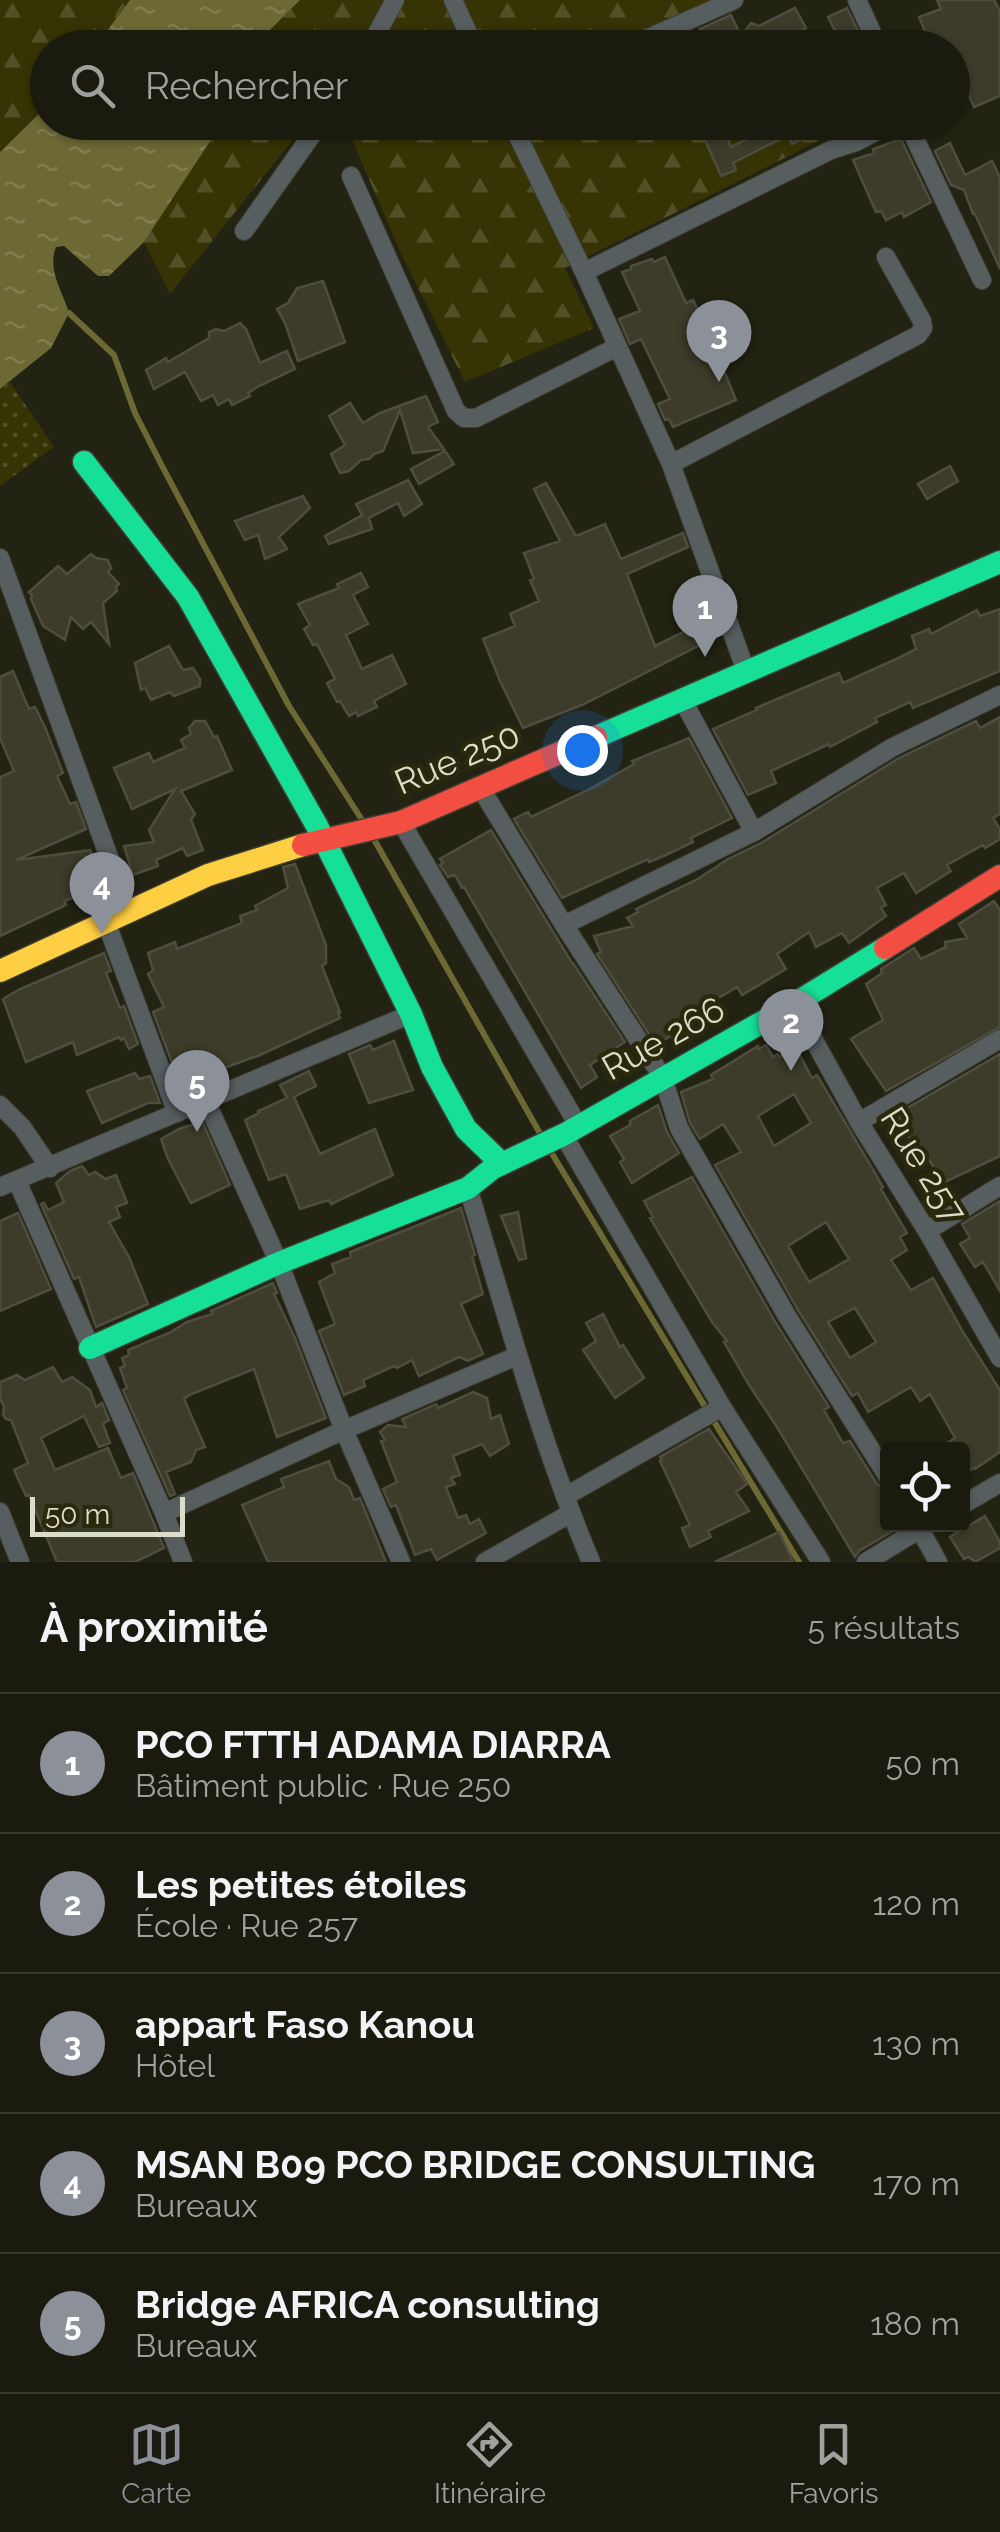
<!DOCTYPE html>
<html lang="fr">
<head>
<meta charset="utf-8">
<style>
	:root { --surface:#1a1a0e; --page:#27271c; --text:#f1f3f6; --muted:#9fa19e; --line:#38382e; --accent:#8c9099 }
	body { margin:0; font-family:Raleway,sans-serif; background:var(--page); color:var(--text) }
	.controls { position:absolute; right:30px; bottom:30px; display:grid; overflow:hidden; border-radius:10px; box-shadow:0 2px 8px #0004 }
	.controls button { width:90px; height:90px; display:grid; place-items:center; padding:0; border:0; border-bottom:2px solid var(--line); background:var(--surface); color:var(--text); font:50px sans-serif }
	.scale { position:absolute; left:30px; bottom:25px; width:155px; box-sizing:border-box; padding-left:10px; border:5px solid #dcdccb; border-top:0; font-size:28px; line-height:35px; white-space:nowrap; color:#dcdccb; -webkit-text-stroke:8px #2a290c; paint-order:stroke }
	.you { position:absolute; left:582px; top:750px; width:35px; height:35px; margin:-25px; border:8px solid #fff; border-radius:50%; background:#1a73e8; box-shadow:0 0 0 15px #1a73e833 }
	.badge { display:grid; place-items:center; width:65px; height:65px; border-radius:50%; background:var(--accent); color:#fff; font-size:32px; font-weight:700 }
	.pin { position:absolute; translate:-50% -82px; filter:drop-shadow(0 2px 5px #0008) }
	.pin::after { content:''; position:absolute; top:52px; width:35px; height:30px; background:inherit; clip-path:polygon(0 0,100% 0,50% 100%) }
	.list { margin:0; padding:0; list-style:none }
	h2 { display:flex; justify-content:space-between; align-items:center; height:130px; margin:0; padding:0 40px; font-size:42px }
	h2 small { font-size:32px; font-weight:400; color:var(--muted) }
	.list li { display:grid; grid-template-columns:65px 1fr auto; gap:30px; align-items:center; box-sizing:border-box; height:140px; padding:0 40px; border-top:2px solid var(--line) }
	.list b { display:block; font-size:38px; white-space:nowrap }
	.list p { margin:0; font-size:32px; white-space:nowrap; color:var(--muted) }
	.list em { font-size:32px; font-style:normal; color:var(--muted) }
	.icon { flex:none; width:55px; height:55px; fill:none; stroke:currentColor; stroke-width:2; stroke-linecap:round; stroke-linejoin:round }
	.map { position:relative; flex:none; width:1000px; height:1562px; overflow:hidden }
	.search { position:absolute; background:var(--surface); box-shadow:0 2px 8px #0004; left:30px; right:30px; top:30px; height:110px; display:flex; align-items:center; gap:25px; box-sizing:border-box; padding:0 35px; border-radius:55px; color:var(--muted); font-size:38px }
	.sheet { height:830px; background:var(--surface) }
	nav { display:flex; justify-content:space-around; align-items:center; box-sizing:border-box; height:140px; border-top:2px solid var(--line); background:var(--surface); font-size:28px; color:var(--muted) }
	nav a { display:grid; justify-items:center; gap:5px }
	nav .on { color:var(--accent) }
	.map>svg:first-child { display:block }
	.grass { fill:url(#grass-dots) }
	.forest { fill:url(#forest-firs) }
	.water { fill:url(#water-ripples) }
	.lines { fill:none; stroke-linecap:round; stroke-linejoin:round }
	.stream { stroke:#6c6934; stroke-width:6 }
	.building { fill:#3d3c2a; stroke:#4e4d3f; stroke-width:2.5; fill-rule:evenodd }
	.street-casing { stroke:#3f3f32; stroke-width:20 }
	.fast-casing { stroke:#3f3f32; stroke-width:25 }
	.slow-casing { stroke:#3f3f32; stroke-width:25 }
	.jam-casing { stroke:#3f3f32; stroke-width:25 }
	.street { stroke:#575e60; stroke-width:18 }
	.fast { stroke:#16e098; stroke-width:22 }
	.slow { stroke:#ffcf43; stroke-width:22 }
	.jam { stroke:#f24e42; stroke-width:22 }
	.labels { text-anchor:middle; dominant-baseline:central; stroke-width:9; stroke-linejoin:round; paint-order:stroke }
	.street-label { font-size:35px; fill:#dcdccb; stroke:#2a290c }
</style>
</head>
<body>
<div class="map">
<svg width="1000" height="1562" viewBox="0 0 1000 1562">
	<defs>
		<pattern id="grass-dots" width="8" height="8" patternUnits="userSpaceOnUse" patternTransform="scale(2.5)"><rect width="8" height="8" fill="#363304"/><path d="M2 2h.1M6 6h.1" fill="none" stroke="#525027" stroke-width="1.8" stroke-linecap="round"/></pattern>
		<pattern id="forest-firs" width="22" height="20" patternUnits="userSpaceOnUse" patternTransform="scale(2.5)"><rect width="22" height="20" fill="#363304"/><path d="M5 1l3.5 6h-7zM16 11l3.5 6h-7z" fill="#525027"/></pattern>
		<pattern id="water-ripples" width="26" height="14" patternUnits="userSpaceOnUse" patternTransform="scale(2.5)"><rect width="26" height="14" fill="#6c6934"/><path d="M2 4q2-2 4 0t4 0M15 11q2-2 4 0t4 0" fill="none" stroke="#807e50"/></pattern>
	</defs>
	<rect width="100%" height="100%" fill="#232313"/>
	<path class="grass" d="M 10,382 L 54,447 L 0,486 L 0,389 Z"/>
	<path class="forest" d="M 0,0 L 130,0 L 95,47 L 48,48 L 47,106 L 0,152 Z
		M 300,0 L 714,0 L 643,32 L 653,47 L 256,48 L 260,40 Z
		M 835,122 L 838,131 L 565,268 L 594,328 L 465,382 L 401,254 L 345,123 Z
		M 219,123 L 306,123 L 170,294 L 144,242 L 209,143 Z"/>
	<path class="water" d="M 130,0 L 300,0 L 260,40 L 256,47 L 95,47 Z
		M 47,106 L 48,122 L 219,123 L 209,143 L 144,242 L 109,276 L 98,276 L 64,246 L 56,247 C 47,270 62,290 69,313 L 51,348 L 0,389 L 0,152 Z"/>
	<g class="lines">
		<path class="stream" d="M 69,313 L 114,355 L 135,413 L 161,464 L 289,706 L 364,823
			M 371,834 L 542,1137
			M 548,1147 L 799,1562"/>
	</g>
	<path class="building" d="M 937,0 L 994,0 L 1000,11 L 1000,96 L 974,107 L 957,69 L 952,69 L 952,48 L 932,48 L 919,17 L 941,9 Z
		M 795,8 L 806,28 L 797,33 L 802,48 L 689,48 L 701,32 L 700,29 L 731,15 L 741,36 L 751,23 L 759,26 Z
		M 847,8 L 858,31 L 840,40 L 828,17 Z
		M 697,122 L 720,122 L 731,147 L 762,132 L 758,122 L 836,122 L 792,144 L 788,136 L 768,145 L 733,163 L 736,170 L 721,176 Z
		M 901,139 L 931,202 L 904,217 L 902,212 L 886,220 L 881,211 L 876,212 L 853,160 L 874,153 L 873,149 Z
		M 950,143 L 965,175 L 992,161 L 1000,177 L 1000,269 L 975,214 L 973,214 L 964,190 L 951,185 L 935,151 Z
		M 665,257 L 686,303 L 693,300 L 704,322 L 736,400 L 673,427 L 669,419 L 665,420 L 658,404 L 670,399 L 641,339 L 630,344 L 619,319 L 640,311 L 622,272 L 631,269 L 631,266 L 652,259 L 654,262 Z
		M 323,281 L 345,342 L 298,361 L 285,323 L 277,309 L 288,303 L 297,288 Z
		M 240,323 L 246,329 L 260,363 L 287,351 L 295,369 L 257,387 L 248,393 L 250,396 L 232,405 L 229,399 L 218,405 L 213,395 L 201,401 L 185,372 L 154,389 L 146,370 L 166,358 L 168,362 L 209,338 L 209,332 L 216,329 L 224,331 Z
		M 426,396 L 438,422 L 428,427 L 444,449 L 413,453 L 400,410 L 383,451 L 374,454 L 369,459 L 361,460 L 349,471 L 340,473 L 331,454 L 345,445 L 329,416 L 350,403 L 363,423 L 380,413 Z
		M 445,451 L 454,464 L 419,484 L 411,469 Z
		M 950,466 L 958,481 L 927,499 L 918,484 Z
		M 408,480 L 422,504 L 404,516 L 398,503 L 369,518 L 372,529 L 329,544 L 325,536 L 362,515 L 356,504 Z
		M 546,483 L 576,536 L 605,524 L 621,559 L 683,533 L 688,547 L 627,574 L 655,646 L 713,617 L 720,635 L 582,705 L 523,728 L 500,681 L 483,639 L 515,626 L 510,614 L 539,601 L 530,580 L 534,579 L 524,553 L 560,541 L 534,489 Z
		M 303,496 L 310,508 L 279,537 L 287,549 L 265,559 L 258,535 L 245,540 L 235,521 Z
		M 91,554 L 96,558 L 108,560 L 111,568 L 108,572 L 119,584 L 116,587 L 117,591 L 103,603 L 109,644 L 91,622 L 83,629 L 71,617 L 65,640 L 43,626 L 31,599 L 32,595 L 29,592 L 58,566 L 67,574 Z
		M 361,573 L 368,587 L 353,595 L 368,624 L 346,635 L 362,669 L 392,655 L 406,684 L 374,701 L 377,707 L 358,716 L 356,712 L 349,716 L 340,701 L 337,702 L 327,683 L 335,679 L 317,644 L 313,645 L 304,629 L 310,625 L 298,604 L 339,588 L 337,584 Z
		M 1000,609 L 1000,671 L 913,708 L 910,702 L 875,718 L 877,722 L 830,747 L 829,744 L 771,771 L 776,783 L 748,795 L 713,729 L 757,710 L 756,708 L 839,673 L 843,683 L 894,660 L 916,649 L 912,636 L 929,629 L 931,634 L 977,610 L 980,616 Z
		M 169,646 L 183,670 L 193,668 L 200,679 L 200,686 L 174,696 L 170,692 L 151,700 L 145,688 L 141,690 L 135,663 Z
		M 13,671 L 29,709 L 35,707 L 45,727 L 63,773 L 57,776 L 70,804 L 76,802 L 86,829 L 16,860 L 90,850 L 106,886 L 64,901 L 66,905 L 0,936 L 0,777 L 14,771 L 0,738 L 0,677 Z
		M 1000,717 L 1000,814 L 993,818 L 1000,829 L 1000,839 L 985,848 L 983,845 L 947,865 L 951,871 L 916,893 L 904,873 L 877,888 L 886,905 L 881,908 L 886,916 L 849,943 L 842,933 L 816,947 L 809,932 L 777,954 L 786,969 L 742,995 L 737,987 L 707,1005 L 711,1011 L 656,1045 L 597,954 L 601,952 L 594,936 L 633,926 L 627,918 L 638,912 L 636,909 L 696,880 L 728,859 L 761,843 L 899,758 L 976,721 L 980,728 Z
		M 195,721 L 205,721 L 214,737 L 217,736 L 232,770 L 181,791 L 195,814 L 191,820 L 203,850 L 187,856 L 183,848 L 156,860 L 158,866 L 133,875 L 124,846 L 154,842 L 149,830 L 175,789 L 132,809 L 114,768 L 149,753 L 153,762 L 185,748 L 181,740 L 191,734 L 189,728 Z
		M 689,738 L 732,818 L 691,838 L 693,842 L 668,854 L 649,862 L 648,859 L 562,898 L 514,819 L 528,812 L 531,817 L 586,791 L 634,764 L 632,761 Z
		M 491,830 L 572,963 L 573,963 L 625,1042 L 590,1065 L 597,1077 L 581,1088 L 464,887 L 462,888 L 455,875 L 448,877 L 440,865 L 443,863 L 440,859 Z
		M 295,864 L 326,945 L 326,963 L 322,966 L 340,1012 L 338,1012 L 340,1018 L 260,1055 L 202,1076 L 203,1078 L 181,1087 L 153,1012 L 164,1007 L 148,974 L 153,970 L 148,953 L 175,942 L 177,949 L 242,923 L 240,916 L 257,910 L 255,906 L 288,888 L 283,867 Z
		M 994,901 L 1000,910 L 1000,1027 L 886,1091 L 851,1039 L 883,1020 L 866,984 L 882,973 L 881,969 L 914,948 L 921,959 L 946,947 L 945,942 L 967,938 L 959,924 Z
		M 104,953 L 111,971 L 106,973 L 120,1008 L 124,1006 L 138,1044 L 129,1049 L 124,1038 L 121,1040 L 119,1037 L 77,1055 L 73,1042 L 26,1062 L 3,999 L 20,989 Z
		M 394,1041 L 413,1090 L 369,1103 L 349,1054 L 370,1045 L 373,1050 Z
		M 766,1045 L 773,1057 L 778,1054 L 779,1057 L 796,1048 L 812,1078 L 817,1075 L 875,1173 L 883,1187 L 881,1189 L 907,1233 L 900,1237 L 907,1250 L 891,1260 L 911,1290 L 933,1278 L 963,1332 L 1000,1390 L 1000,1452 L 975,1469 L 974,1468 L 962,1474 L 962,1450 L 936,1450 L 955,1438 L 930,1394 L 920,1401 L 911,1387 L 868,1412 L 858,1393 L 852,1396 L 798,1310 L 715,1165 L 741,1152 L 723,1124 L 700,1139 L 690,1123 L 681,1092 L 713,1079 L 711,1075 L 758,1046 L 759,1049 ZM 794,1094 L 811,1123 L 774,1146 L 758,1116 ZM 826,1222 L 849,1259 L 809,1282 L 788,1246 ZM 855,1308 L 876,1342 L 850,1358 L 828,1322 Z
		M 1000,1054 L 1000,1156 L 943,1183 L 919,1143 L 913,1146 L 897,1114 Z
		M 309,1071 L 316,1086 L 294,1097 L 320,1154 L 375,1129 L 393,1175 L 331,1204 L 329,1200 L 300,1209 L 286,1174 L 269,1180 L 245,1120 L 259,1113 L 258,1111 L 287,1098 L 280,1085 Z
		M 135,1073 L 139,1079 L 150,1076 L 160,1103 L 148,1103 L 102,1123 L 87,1091 Z
		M 658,1105 L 667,1132 L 679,1153 L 632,1183 L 620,1162 L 624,1159 L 610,1136 L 630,1125 L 630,1121 Z
		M 202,1121 L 230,1185 L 191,1203 L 168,1159 L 161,1139 L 179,1129 Z
		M 82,1166 L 89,1175 L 95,1172 L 106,1179 L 116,1175 L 127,1203 L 116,1207 L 120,1217 L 109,1222 L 129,1257 L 148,1304 L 96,1327 L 79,1277 L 74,1279 L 41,1204 L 44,1203 L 48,1210 L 64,1202 L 56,1183 L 70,1171 Z
		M 692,1177 L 776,1323 L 829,1407 L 824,1410 L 843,1443 L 850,1441 L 877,1484 L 888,1490 L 888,1524 L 903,1525 L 859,1551 L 855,1557 L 777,1427 L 749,1385 L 724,1342 L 727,1341 L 712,1322 L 650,1218 L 653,1217 L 644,1201 Z
		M 1000,1201 L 1000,1291 L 983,1262 L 975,1267 L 960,1244 L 970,1238 L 962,1224 Z
		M 461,1208 L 475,1255 L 472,1256 L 483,1294 L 461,1304 L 483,1354 L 468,1361 L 459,1357 L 419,1376 L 412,1360 L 397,1368 L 394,1366 L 363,1380 L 365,1386 L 344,1395 L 319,1331 L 335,1324 L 319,1282 L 335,1273 L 332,1264 L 351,1257 L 350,1252 Z
		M 518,1212 L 526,1258 L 519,1260 L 501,1216 Z
		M 18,1213 L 51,1289 L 0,1311 L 0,1221 Z
		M 273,1283 L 277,1293 L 274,1294 L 295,1338 L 326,1418 L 277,1437 L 254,1369 L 189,1395 L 184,1399 L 205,1447 L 196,1450 L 191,1462 L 166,1472 L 175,1494 L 170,1496 L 123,1390 L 127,1388 L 120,1368 L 125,1366 L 122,1358 L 129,1355 L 128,1350 L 169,1333 L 187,1322 L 212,1314 L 211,1311 Z
		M 603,1314 L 620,1347 L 623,1345 L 644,1378 L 615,1398 L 583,1350 L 596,1341 L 586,1323 Z
		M 53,1367 L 62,1382 L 72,1377 L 90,1390 L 96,1407 L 102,1403 L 109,1420 L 103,1424 L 110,1443 L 99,1447 L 84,1416 L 41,1438 L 55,1470 L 108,1448 L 121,1478 L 133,1473 L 164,1548 L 135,1562 L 57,1562 L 29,1495 L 26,1496 L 14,1470 L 28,1463 L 11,1420 L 6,1419 L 3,1415 L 4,1406 L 0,1399 L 0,1382 L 17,1375 L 25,1380 Z
		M 473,1392 L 487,1398 L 491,1419 L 500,1415 L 509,1444 L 490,1456 L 482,1444 L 453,1456 L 460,1475 L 451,1478 L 455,1484 L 446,1487 L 458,1518 L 466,1515 L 470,1524 L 479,1519 L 486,1533 L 437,1560 L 431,1549 L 415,1555 L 396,1505 L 391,1507 L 383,1489 L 397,1482 L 381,1441 L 385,1440 L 380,1432 L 388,1425 L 406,1427 L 402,1419 L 436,1404 L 438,1408 Z
		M 709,1429 L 747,1484 L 736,1492 L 749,1511 L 708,1531 L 711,1537 L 690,1547 L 682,1528 L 690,1525 L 660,1461 L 662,1460 L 660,1457 Z
		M 329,1461 L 336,1479 L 349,1487 L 354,1500 L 360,1498 L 386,1562 L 268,1562 L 242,1505 L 284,1487 L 281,1479 Z
		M 985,1516 L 1000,1542 L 1000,1548 L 975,1562 L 969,1557 L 964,1559 L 950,1537 Z
		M 779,1532 L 793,1562 L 715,1562 Z"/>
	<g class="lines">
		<g class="street-casing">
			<path id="street" d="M 453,0 L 475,48
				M 857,0 L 879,48
				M 369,48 L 395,0
				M 626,48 L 734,0
				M 511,122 L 584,272 L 671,464 L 746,671
				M 907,122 L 982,280
				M 351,176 L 456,411 L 464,418 L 476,418 L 617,347
				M 244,231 L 321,122
				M 584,272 L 831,150 L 856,142 L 894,122
				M 671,464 L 918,335 L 923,328 L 922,321 L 886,257
				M 0,558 L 129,912
				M 682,699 L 754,832
				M 480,787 L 564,925 L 663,1078 L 679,1128 L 787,1316 L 888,1477
				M 401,822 L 578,1125
				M 106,922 L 177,1113
				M 564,925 L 754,832 L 893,747 L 1000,695
				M 794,1004 L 859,1122 L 927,1231 L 1000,1358
				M 206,1101 L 279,1263 L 344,1430 L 401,1562
				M 0,1105 L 22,1127 L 50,1168
				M 859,1122 L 1000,1039
				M 564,1136 L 722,1407 L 821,1562
				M 17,1181 L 164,1513 L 183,1562
				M 0,1187 L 411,1014
				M 468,1188 C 506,1313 540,1441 591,1562
				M 927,1231 L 1000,1186
				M 566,1496 L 722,1407
				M 962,1505 L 1000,1483
				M 0,1512 L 20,1562
				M 164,1513 L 344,1430 L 517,1356
				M 917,1524 L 938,1562
				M 485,1562 L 571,1513
				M 866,1562 L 928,1524"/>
		</g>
		<g class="fast-casing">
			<path id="fast" d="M 84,462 L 188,597 L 317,826 L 411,1014 L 432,1067 L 466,1129 L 501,1163
				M 596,737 L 1000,562
				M 90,1348 L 279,1263 L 468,1188 L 493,1168 L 565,1134 L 794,1004 L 885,948"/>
		</g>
		<g class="slow-casing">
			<path id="slow" d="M 0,971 L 208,875 L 303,845"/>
		</g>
		<g class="jam-casing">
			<path id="jam" d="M 303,845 L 401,822 L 596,737
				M 885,948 L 1000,876"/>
		</g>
		<use href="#street" class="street"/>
		<use href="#fast" class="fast"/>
		<use href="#slow" class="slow"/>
		<use href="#jam" class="jam"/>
	</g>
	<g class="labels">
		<g class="street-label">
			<text transform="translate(457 758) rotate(-23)">Rue 250</text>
			<text transform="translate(663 1038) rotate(-29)">Rue 266</text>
			<text transform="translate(924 1165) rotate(58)">Rue 257</text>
		</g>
	</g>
</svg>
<div class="controls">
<button><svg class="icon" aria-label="locate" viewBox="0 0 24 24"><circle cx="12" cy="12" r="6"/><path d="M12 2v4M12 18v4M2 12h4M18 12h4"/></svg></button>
</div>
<div class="scale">50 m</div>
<div class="you"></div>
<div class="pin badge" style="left:705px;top:657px">1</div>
<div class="pin badge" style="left:791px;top:1071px">2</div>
<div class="pin badge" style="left:719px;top:382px">3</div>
<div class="pin badge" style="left:102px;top:934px">4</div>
<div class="pin badge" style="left:197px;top:1132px">5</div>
<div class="search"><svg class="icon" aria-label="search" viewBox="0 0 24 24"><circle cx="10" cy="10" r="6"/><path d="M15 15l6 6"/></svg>Rechercher</div>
</div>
<section class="sheet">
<h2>À proximité<small>5 résultats</small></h2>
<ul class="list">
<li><span class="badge">1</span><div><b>PCO FTTH ADAMA DIARRA</b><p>Bâtiment public · Rue 250</p></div><em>50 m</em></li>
<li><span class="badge">2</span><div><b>Les petites étoiles</b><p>École · Rue 257</p></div><em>120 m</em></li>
<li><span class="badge">3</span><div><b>appart Faso Kanou</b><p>Hôtel</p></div><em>130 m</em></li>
<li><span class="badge">4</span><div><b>MSAN B09 PCO BRIDGE CONSULTING</b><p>Bureaux</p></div><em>170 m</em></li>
<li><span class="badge">5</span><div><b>Bridge AFRICA consulting</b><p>Bureaux</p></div><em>180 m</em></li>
</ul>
</section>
<nav>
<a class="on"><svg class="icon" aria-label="map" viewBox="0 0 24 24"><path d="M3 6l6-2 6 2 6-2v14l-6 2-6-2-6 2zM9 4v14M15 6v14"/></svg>Carte</a>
<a><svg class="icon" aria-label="directions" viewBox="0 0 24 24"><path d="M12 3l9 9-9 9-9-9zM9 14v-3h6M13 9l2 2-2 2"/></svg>Itinéraire</a>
<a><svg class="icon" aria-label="saved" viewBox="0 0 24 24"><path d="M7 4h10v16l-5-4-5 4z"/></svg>Favoris</a>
</nav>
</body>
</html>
